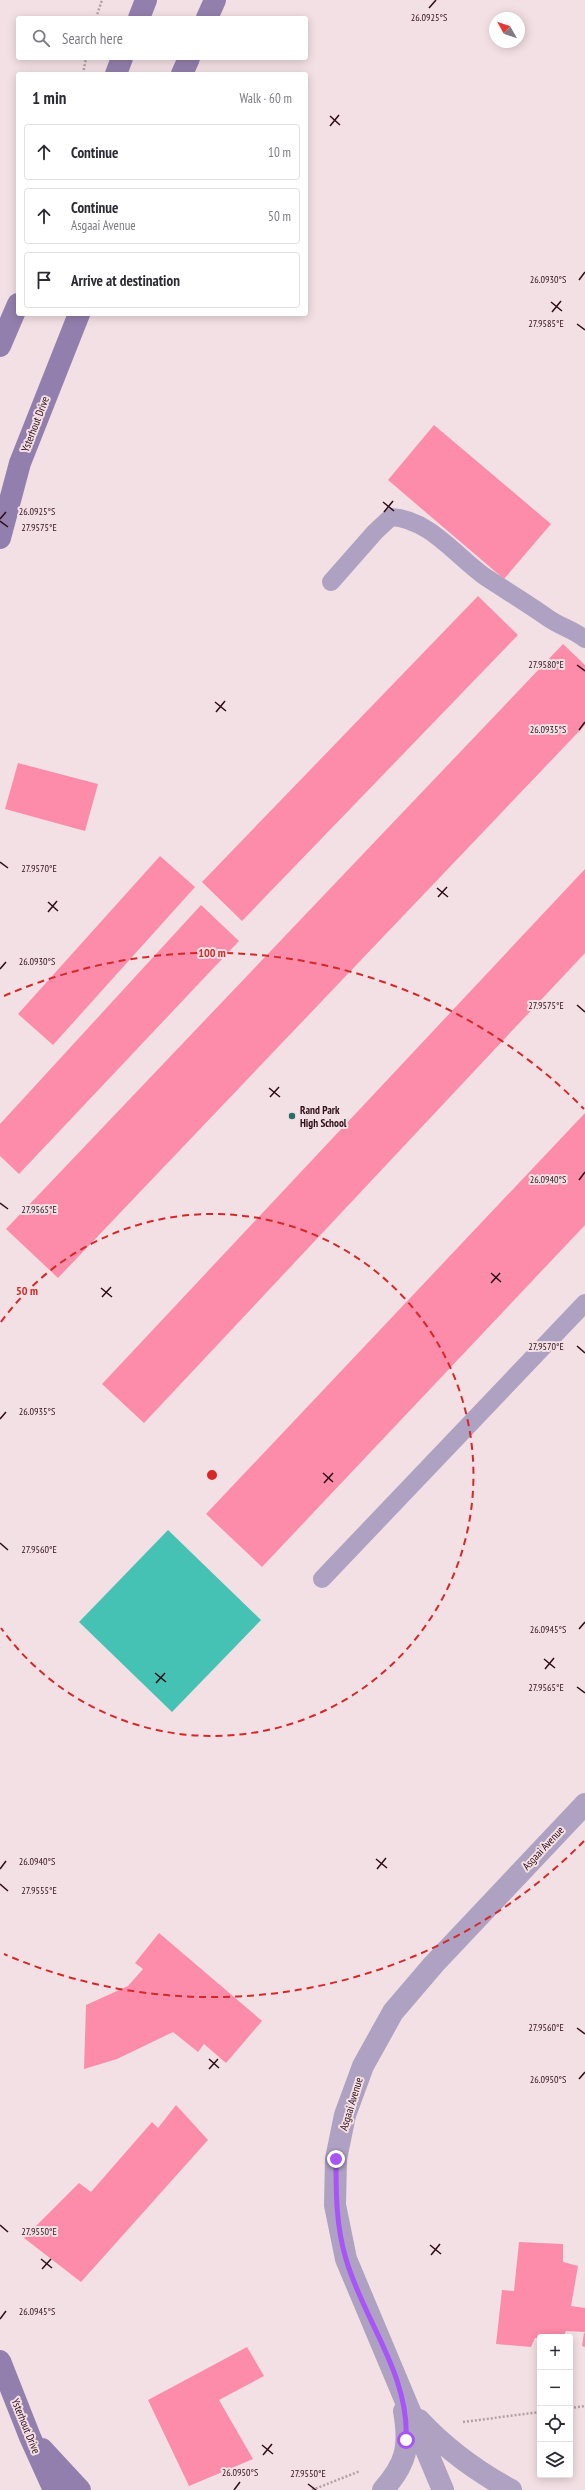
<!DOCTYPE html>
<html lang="en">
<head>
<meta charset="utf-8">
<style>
	:root { --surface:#fff; --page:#f7f7f7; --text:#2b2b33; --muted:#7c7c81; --line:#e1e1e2 }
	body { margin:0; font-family:"PT Sans Narrow",sans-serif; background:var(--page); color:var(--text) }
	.controls { position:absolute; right:12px; bottom:12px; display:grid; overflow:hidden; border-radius:4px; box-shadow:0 2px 10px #0003 }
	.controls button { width:36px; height:36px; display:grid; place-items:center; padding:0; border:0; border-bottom:1px solid var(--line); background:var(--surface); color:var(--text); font:20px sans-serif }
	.compass { position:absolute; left:489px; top:12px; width:36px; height:36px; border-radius:50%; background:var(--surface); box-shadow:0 2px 10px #0003; rotate:310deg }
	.stop { position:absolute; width:12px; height:12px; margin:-9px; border:3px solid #a855f7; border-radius:50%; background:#fff }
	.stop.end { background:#a855f7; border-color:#fff; box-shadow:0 1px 4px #0008 }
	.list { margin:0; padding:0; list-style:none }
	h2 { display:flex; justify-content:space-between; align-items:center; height:52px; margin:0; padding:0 16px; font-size:17px }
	h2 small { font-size:13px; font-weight:400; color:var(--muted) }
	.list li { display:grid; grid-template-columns:26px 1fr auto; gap:12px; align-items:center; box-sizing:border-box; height:56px; margin:0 8px 8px; padding:0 8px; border:1px solid var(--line); border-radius:4px }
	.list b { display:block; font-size:15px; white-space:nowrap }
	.list p { margin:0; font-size:13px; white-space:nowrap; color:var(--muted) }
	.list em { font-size:13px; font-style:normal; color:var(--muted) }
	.icon { flex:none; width:22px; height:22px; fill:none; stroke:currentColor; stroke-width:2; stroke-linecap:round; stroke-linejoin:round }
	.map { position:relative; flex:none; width:585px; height:2490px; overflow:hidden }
	.search { position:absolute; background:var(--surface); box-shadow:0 2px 10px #0003; left:16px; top:16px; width:292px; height:44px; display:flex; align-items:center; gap:10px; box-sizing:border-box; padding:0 14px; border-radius:4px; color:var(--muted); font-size:15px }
	.panel { position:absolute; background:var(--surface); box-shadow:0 2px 10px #0003; left:16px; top:72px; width:292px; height:244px; border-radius:4px }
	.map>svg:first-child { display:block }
	.water { fill:#45c2b3 }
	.building { fill:#fc8ca9 }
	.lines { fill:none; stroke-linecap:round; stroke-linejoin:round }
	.path { stroke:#b59fa4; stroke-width:2.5; stroke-dasharray:2 2; stroke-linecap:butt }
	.lane { stroke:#aea1c1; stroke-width:18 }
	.street { stroke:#aea1c1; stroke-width:22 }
	.secondary { stroke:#937fad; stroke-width:22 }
	.route { stroke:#a855f7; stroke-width:5 }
	.ticks { fill:none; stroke:#2d0e17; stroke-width:1.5 }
	.ring { fill:none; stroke:#d62828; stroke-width:2; stroke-dasharray:7 5 }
	.poi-dot { fill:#276f66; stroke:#f3e0e4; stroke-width:1.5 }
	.labels { text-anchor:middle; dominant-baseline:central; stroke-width:4; stroke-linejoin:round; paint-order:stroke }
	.street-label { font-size:11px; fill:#2d0e17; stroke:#f3e0e4 }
	.poi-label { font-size:11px; font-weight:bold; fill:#2d0e17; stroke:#f3e0e4; text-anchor:start }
	.ticks-label { font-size:10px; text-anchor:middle; fill:#2d0e17; stroke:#f3e0e4; stroke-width:4; stroke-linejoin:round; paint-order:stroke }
	.centre { fill:#d62828; stroke:#f3e0e4; stroke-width:2 }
	.ring-label { font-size:12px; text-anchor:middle; font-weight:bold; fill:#d62828; stroke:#f3e0e4; stroke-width:4; stroke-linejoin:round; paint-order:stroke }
</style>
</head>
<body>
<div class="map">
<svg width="585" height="2490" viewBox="0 0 585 2490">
	<rect width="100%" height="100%" fill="#f3e0e4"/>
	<path class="water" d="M 168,1530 L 261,1620 L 172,1712 L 79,1622 Z"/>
	<path class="building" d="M 434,425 L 551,524 L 504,579 L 388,480 Z
		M 478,596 L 518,635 L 242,921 L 202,882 Z
		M 563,644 L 585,665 L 585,725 L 58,1278 L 6,1229 Z
		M 18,763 L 98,784 L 85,831 L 5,809 Z
		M 160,856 L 195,887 L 53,1045 L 18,1014 Z
		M 585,869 L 585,953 L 144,1423 L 102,1384 Z
		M 201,905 L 239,941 L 19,1174 L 0,1156 L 0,1124 Z
		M 585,1113 L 585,1225 L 262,1567 L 206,1514 Z
		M 159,1933 L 262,2021 L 226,2063 L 204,2044 L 198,2052 L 173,2032 L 117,2059 L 84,2069 L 86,2005 L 128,1986 L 143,1969 L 135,1963 Z
		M 176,2105 L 208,2140 L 81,2282 L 24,2238 L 79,2183 L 91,2192 L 152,2122 L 158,2128 Z
		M 519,2242 L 563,2244 L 563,2262 L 578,2266 L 571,2306 L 585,2308 L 585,2332 L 566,2331 L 563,2337 L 535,2338 L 531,2347 L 496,2344 L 502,2290 L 514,2291 Z
		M 584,2333 L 585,2333 L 585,2347 L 582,2346 Z
		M 247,2347 L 264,2376 L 219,2400 L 253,2459 L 189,2486 L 148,2400 Z"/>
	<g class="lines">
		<path class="path" d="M 96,18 L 102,0
			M 83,74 L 86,58
			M 570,2408 L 585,2406
			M 463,2422 L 540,2412
			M 312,2490 L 360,2471"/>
		<path class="lane" d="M 331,582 L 375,532 L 391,517 C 429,519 455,555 484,576 C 505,590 527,603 548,618 C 559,626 574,630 585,639
			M 322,1579 L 585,1303"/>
		<path class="street" d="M 419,2420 C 446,2449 476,2471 511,2490
			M 383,2490 C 407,2463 410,2446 404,2411
			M 443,2490 L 346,2259 L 335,2205 L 336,2159 L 345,2115 L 363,2066 L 393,2012 L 434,1964 L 585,1804"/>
		<path class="secondary" d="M 139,18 L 146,0
			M 207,18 L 215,0
			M 116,74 L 122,58
			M 182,74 L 189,58
			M 0,346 L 18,304
			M 0,538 L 20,463 L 79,314
			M 0,2361 L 30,2437 L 54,2490
			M 42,2449 L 80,2490"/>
	</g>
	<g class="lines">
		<path class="route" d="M 336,2159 C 336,2193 336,2226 346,2259 C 363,2319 410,2375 406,2440"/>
	</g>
	<path class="ticks" d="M 429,8 L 436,0M 330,116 L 340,125M 330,126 L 339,115M 579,280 L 585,272M 551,302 L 562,311M 552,312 L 561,301M 577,324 L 585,330M 383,502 L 394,511M 384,512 L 393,501M 0,519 L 6,512M 0,521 L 8,527M 577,665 L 585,671M 215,702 L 226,711M 216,712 L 225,701M 579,730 L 585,722M 0,862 L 8,868M 437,888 L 448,897M 438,897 L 447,887M 48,902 L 58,911M 48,912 L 57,901M 0,969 L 6,962M 577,1005 L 585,1012M 269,1088 L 280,1097M 270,1097 L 279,1087M 579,1180 L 585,1172M 0,1203 L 8,1209M 491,1273 L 501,1282M 491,1283 L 500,1273M 101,1288 L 112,1297M 102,1297 L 111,1287M 577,1346 L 585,1353M 0,1419 L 6,1412M 323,1473 L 333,1482M 324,1483 L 333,1473M 0,1543 L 8,1550M 579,1629 L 585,1622M 544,1659 L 555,1668M 545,1669 L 554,1658M 155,1673 L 166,1682M 156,1683 L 165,1673M 577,1687 L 585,1693M 376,1859 L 387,1868M 0,1869 L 6,1861M 377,1869 L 386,1858M 0,1884 L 8,1891M 577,2028 L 585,2034M 209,2059 L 219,2068M 209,2069 L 218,2059M 579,2079 L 585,2072M 0,2225 L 8,2232M 430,2245 L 441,2254M 431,2255 L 440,2244M 41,2259 L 52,2268M 42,2269 L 51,2259M 0,2319 L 6,2311M 262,2445 L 273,2454M 263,2455 L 272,2444M 308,2484 L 316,2490M 234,2490 L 240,2482"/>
	<g class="ring">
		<path d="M1 1322A261 261 0 1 1 1 1628"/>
		<path d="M584 1841A522 522 0 0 1 4 1954M4 996A522 522 0 0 1 584 1109"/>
	</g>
	<circle class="poi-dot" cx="292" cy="1116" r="4"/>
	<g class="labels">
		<g class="street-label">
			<text transform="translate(35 424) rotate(-69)">Ysterhout Drive</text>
			<text transform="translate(543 1848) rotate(-47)">Asgaai Avenue</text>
			<text transform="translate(351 2104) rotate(-73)">Asgaai Avenue</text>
			<text transform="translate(26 2426) rotate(68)">Ysterhout Drive</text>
		</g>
		<g class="poi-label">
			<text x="300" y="1110">Rand Park<tspan x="300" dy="13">High School</tspan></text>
		</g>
	</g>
	<g class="ticks-label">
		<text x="429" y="21">26.0925°S</text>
		<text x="548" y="283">26.0930°S</text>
		<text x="546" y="327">27.9585°E</text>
		<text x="37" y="515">26.0925°S</text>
		<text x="39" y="531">27.9575°E</text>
		<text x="546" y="668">27.9580°E</text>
		<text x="548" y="733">26.0935°S</text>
		<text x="39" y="872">27.9570°E</text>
		<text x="37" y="965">26.0930°S</text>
		<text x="546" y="1009">27.9575°E</text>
		<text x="548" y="1183">26.0940°S</text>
		<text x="39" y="1213">27.9565°E</text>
		<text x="546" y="1350">27.9570°E</text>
		<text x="37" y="1415">26.0935°S</text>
		<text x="39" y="1553">27.9560°E</text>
		<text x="548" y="1633">26.0945°S</text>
		<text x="546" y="1691">27.9565°E</text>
		<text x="37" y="1865">26.0940°S</text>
		<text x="39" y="1894">27.9555°E</text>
		<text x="546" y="2031">27.9560°E</text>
		<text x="548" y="2083">26.0950°S</text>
		<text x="39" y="2235">27.9550°E</text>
		<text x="37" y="2315">26.0945°S</text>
		<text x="240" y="2476">26.0950°S</text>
		<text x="308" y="2477">27.9550°E</text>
	</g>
	<circle cx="212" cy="1475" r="6" class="centre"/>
	<g class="ring-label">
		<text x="212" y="957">100 m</text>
		<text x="27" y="1295">50 m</text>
	</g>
</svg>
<div class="controls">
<button>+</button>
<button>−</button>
<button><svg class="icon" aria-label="locate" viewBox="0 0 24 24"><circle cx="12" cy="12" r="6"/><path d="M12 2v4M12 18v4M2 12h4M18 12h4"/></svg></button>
<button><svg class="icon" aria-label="layers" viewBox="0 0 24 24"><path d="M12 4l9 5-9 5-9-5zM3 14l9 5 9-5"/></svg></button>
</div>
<svg class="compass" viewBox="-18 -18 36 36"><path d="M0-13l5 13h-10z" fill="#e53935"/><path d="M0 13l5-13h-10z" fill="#7c7c81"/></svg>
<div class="stop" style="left:406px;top:2440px"></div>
<div class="stop end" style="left:336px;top:2159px"></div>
<div class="search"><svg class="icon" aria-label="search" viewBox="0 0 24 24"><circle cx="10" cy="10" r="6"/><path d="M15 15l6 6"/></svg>Search here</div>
<section class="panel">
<h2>1 min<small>Walk · 60 m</small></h2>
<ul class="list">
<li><svg class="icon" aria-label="ahead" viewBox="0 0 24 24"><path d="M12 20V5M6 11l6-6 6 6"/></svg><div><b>Continue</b></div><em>10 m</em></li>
<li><svg class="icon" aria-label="ahead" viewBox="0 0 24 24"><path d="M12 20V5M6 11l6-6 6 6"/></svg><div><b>Continue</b><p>Asgaai Avenue</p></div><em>50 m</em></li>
<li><svg class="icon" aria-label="arrive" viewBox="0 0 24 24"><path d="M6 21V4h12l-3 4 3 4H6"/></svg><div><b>Arrive at destination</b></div></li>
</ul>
</section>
</div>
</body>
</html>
